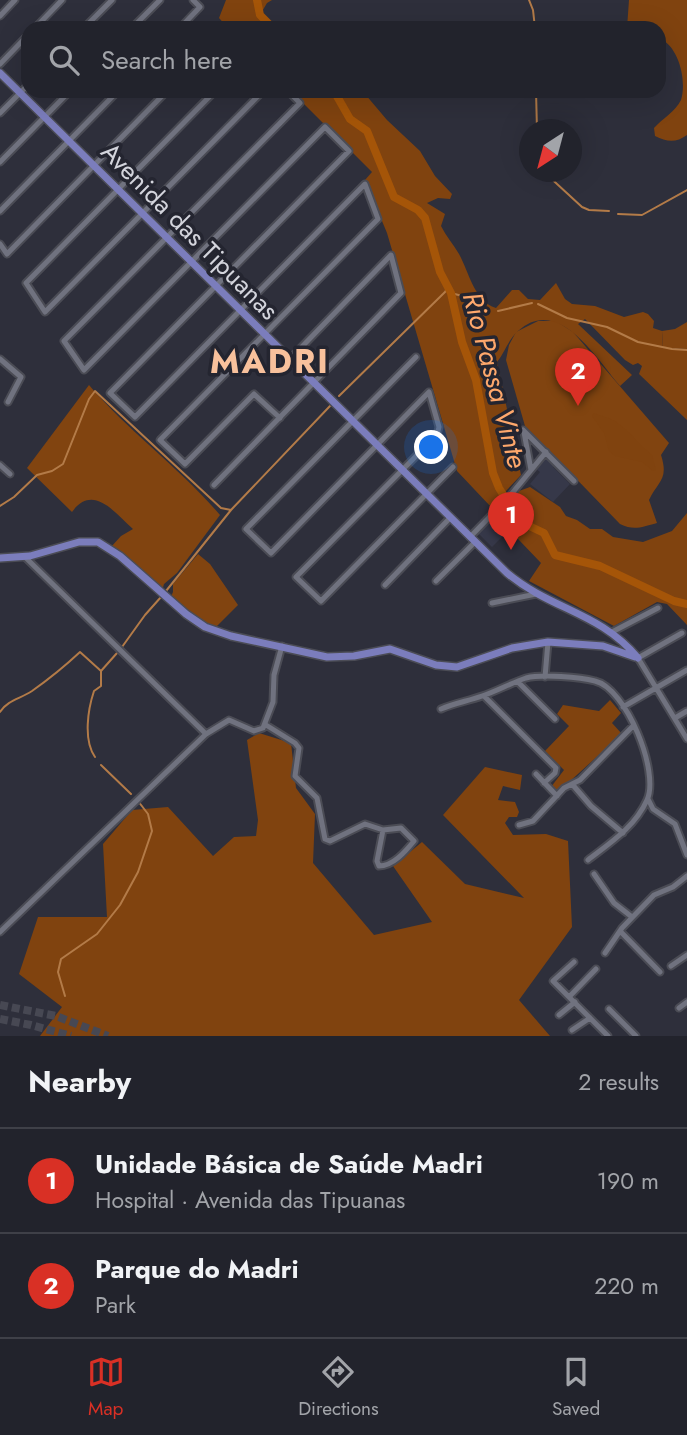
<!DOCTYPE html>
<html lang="en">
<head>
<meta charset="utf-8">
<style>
	:root { --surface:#22232c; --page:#2a2b34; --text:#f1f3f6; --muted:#a2a4a9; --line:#3f4048; --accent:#d93025 }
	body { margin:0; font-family:Jost,sans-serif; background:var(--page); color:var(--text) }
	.compass { position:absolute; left:519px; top:119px; width:63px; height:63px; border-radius:50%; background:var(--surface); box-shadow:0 7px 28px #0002; rotate:216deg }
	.you { position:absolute; left:432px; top:448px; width:24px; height:24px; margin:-18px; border:5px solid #fff; border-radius:50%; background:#1a73e8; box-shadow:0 0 0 10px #1a73e833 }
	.badge { display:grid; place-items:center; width:46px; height:46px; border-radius:50%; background:var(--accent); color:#fff; font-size:23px; font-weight:700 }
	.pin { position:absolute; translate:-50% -58px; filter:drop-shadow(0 2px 4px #0008) }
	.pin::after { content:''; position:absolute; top:37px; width:24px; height:21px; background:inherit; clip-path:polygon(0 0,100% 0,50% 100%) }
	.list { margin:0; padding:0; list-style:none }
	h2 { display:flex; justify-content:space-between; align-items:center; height:91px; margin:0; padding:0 28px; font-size:30px }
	h2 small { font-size:23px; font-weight:400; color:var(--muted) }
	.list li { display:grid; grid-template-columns:46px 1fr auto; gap:21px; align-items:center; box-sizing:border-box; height:105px; padding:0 28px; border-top:2px solid var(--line) }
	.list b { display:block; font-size:26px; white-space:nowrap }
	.list p { margin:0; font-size:23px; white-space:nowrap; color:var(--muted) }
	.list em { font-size:23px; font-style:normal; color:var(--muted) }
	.icon { flex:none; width:38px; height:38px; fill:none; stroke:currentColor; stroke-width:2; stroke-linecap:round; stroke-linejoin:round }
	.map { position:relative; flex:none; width:687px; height:1036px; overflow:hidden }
	.search { position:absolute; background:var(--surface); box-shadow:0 7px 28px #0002; left:21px; right:21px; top:21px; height:77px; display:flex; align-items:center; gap:18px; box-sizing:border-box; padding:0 24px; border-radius:21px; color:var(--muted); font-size:26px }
	.sheet { height:301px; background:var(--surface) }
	nav { display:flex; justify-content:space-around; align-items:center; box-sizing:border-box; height:98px; border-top:2px solid var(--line); background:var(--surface); font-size:19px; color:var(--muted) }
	nav a { display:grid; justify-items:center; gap:4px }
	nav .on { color:var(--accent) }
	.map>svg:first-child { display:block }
	.built { fill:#363849 }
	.green { fill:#814410 }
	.forest { fill:#80430f }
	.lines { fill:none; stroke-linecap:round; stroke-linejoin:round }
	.stream { stroke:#b37b48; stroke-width:2 }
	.river { stroke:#a55508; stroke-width:8 }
	.highway-tunnel { stroke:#474853; stroke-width:8; stroke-dasharray:8 4; stroke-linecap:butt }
	.minor-casing { stroke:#4b4c55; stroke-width:9 }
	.major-casing { stroke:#4b4c55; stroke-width:10 }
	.minor { stroke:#70727f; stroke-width:5 }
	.major { stroke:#7b7dbc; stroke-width:7 }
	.labels { text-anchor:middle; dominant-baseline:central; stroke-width:7; stroke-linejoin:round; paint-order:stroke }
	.street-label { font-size:26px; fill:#d3d4dc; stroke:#242530 }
	.water-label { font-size:28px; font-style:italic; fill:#fea86c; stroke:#242530 }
	.district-label { font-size:33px; font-weight:bold; letter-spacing:2px; fill:#f8c19c; stroke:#242530 }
</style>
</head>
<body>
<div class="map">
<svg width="687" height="1036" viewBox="0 0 687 1036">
	<rect width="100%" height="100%" fill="#2e2f3b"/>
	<path class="built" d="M 545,457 L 555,464 L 553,467 L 570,484 L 553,502 L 530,484 L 540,472 L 535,468 Z
		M 494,516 L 509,530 L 492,547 L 478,533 Z"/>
	<path class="green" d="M 538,321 L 556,321 L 573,332 L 669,443 L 661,455 C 669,480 658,481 649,500 L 657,523 C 642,527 634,531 620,524 L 525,426 L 506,360 L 509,345 L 516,332 Z
		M 687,322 L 687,348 L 663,349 L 662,331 L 675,329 Z
		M 89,385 C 129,432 180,468 220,515 L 177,573 L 164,584 L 162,591 L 111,547 L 121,536 L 133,529 C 115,513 93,483 72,512 L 27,468 Z
		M 198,554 L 210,564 L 238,605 L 215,628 L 208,626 L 170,599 L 173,592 L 173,584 Z"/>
	<path class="forest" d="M 226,0 L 272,0 L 267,3 L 260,15 L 274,28 L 228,28 L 219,18 Z
		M 629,0 L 687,0 L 687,135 C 676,143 667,142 655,136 L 654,128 C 663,118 675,112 681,100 C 687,81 679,46 659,38 L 659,28 L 627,28 Z
		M 291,91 L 358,91 L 365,94 L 387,120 L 420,151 L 435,176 L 452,194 L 450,199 L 438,198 L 427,203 L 445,214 L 441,226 C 446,236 453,244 459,254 C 469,272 474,301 496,308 L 512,290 L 519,290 L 528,299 L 540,300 L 556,283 L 565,299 L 572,304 L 595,306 L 624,317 L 643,312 L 648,314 L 654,321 L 653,328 L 662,331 L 663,349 L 687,348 L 687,420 L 639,374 L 642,366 L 638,363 L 633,365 L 625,360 L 585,319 L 578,324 L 632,375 L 620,386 C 597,359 558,294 518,331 C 508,340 505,352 497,362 L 521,475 L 491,507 L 457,471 L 387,233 L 365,180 L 372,172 Z
		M 594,413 C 601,416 608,417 615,421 C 629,430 639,445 652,455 L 656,470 L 653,471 L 642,462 L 615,456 L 609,451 L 604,433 L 592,416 Z
		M 530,487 L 560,507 L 566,516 L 577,520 L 590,529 L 602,529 L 613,537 L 643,542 L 672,531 L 687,513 L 687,625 L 667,604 L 657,602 L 614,626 L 529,581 L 541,563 L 497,517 L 519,491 Z
		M 610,700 L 621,713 L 612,723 L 622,734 L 557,793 L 551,787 L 564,770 L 545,751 L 569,726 L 557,714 L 563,705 L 599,711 Z
		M 259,733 L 291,743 L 296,788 L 315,814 L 313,863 L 374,935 L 432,922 L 393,866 L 422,842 L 465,884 L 524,898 L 443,815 L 485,767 L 522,775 L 520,790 L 503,786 L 498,800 L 515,802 L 519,812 L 517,817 L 509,817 L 505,823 L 513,835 L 546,834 L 568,841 L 572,927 L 519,1000 L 550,1036 L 40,1036 L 62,1007 L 19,974 L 38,917 L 107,917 L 103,844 L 132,810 L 168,807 L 213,856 L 234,837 L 256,836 L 258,820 L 247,740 Z"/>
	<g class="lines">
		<path class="stream" d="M 529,0 L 533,10 L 535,28
			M 536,91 L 537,130
			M 544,172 L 582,207 L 589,210 L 609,211
			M 618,214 L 642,215 L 687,190
			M 451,293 L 466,297 L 478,308 L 488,310
			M 538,304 L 567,318 L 607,327 L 638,342 L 672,349 L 687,350
			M 498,311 L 532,303
			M 339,396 L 445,292 L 448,287
			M 0,506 L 14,497 L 37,475 L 52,471 L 63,464 L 89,399 L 95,391 L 221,508 L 231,510
			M 166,591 L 231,510 L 330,406
			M 122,647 L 145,615 L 161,597
			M 0,712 C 8,700 20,699 32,691 C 49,679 65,666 80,652 L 101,671
			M 95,757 C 83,740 88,709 94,691 L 101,686 L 101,671 L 117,653
			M 101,765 L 131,794
			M 65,996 L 58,972 L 61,959 L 97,934 L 120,905 L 138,872 L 152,831 L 148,814 L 138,801"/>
		<path class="river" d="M 257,0 L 260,15 L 273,28
			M 334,91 L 350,119 L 367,131 L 394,197 L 418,210 L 425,218 L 440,272 L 451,293 L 462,342 L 476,380 L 493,473 L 499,488 L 514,512 L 527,525 L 544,533 L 555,555 L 600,566 L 674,601 L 687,604"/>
		<path class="highway-tunnel" d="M 0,1005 L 56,1016 L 108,1036
			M 0,1019 L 31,1025 L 71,1036"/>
		<g class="minor-casing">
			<path id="minor" d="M 0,16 L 15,0
				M 35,28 L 62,0
				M 84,28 L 112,0
				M 132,28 L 160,0
				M 180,28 L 200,7 L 193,0
				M 0,64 L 28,35
				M 215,91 L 26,283 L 45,312 L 263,91
				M 0,113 L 28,85
				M 0,162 L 70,91
				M 0,211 L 118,91
				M 0,244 L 7,254 L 167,91
				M 416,357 L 246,529 L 271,553 L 429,392 L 439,427 L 437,435 L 296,577 L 321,601 L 453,467
				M 0,359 L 21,377 L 8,402
				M 280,418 L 254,394 L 185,464 L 160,440 L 378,219 L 365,184 L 135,417 L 110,393 L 349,151 L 325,127 L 84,370 L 64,341 L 300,103 L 288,91
				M 523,430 L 574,481
				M 524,432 L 531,470
				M 0,465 L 10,474
				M 214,485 L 401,293 L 391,255 L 290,359
				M 470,537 L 509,497 L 546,452
				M 25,557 L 206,734
				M 436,581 L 475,542
				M 385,585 L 450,518
				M 492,603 L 536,594
				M 612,632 L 658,608
				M 682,633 L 638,658 L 687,739
				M 545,677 L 548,642
				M 518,682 L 555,719
				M 484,696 L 556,768 L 555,773 L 544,783
				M 623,707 L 687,670
				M 441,709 C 455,703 468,701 482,696 C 497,691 511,683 526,678 C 542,674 580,677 595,681 C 626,688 660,772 647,800 C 635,827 610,843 588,860
				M 675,718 L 687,711
				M 266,725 L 295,743 L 299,748 L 295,776 L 317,798 L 325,839 L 330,841 L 365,824 L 383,830 L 401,828 L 414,841 C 405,852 393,866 379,866 L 377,861 L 383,830
				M 536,774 L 557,796
				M 572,784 L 591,806 L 623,833
				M 648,799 L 653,809 L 675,824 L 687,855
				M 519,825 L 533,821 L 564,788 L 580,780 L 634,725
				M 594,874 L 614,903 L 632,917
				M 620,931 L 660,972
				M 0,932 L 206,734 L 229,720 L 254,731 L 263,728 L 273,702 L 274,675 L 282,646
				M 605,953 L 622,928 L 654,895 L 673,887 L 687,876
				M 574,962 L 553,981 L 608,1036
				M 671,966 L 687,955
				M 569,997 L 596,969
				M 679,1008 L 687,1002
				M 609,1009 L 636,1036
				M 559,1015 L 575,1002
				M 572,1030 L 590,1018"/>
		</g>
		<g class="major-casing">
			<path id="major" d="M 0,73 L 507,573 C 551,610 600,612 638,658
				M 0,558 L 30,556 L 79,542 L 98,542 L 120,556 L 186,614 L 205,627 L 231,636 L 327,657 L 354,656 L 390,649 L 436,665 L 457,667 L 512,648 L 548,642 L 603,646 L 635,657"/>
		</g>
		<use href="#minor" class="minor"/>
		<use href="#major" class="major"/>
	</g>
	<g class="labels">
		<g class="street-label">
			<text transform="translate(190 231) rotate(45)">Avenida das Tipuanas</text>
		</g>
		<g class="water-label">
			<text transform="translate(495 380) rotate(75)">Rio Passa Vinte</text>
		</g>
		<g class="district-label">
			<text x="270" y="361">MADRI</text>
		</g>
	</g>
</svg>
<svg class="compass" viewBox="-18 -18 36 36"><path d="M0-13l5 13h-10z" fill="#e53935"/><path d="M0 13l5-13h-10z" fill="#a2a4a9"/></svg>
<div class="you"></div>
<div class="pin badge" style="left:511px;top:550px">1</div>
<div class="pin badge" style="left:578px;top:406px">2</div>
<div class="search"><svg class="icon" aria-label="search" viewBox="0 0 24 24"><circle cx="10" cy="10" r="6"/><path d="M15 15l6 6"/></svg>Search here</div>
</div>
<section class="sheet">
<h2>Nearby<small>2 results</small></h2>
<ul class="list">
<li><span class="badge">1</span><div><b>Unidade Básica de Saúde Madri</b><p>Hospital · Avenida das Tipuanas</p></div><em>190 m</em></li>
<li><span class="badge">2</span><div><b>Parque do Madri</b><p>Park</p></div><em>220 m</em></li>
</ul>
</section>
<nav>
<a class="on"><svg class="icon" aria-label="map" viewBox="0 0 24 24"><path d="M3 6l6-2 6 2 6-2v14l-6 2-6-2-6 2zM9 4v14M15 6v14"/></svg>Map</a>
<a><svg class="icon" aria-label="directions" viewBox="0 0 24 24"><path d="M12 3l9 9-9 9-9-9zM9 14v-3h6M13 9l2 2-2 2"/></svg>Directions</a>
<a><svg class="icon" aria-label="saved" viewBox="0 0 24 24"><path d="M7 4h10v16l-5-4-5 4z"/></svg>Saved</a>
</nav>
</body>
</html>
